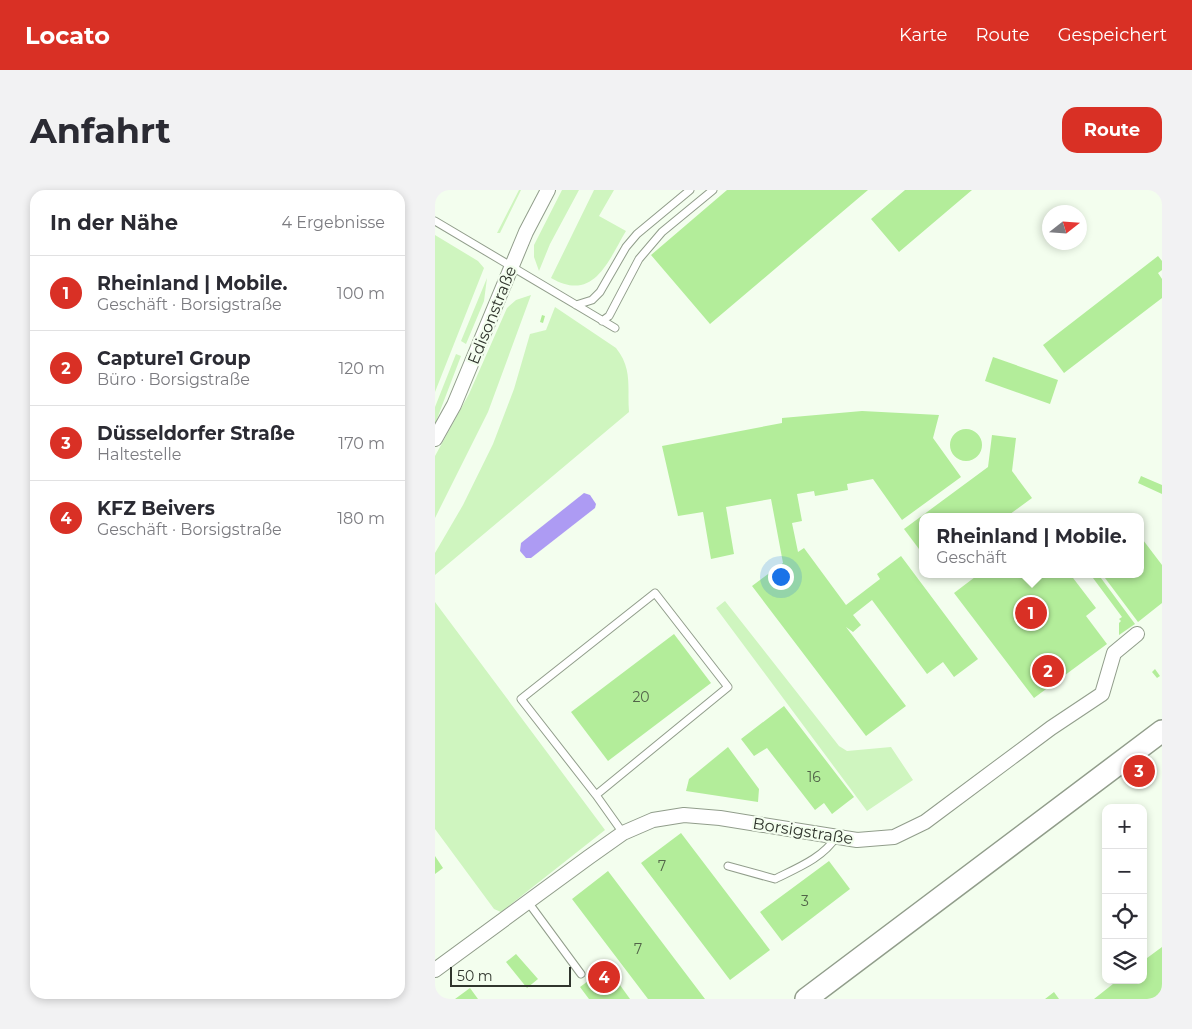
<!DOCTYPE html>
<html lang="de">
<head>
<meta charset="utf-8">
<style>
	:root { --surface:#fff; --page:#f2f2f3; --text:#2b2b33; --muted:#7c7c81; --line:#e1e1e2; --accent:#d93025 }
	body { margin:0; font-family:Montserrat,sans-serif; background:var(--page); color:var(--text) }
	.controls { position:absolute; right:15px; bottom:15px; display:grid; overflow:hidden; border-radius:10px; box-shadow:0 2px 8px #0003 }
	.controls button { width:45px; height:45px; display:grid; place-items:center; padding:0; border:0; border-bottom:1px solid var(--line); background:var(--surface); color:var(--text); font:25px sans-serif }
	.compass { position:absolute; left:607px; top:15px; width:45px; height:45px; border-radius:50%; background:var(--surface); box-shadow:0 2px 8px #0003; rotate:73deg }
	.scale { position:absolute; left:15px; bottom:12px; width:121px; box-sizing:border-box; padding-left:5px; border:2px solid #30352d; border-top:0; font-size:14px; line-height:18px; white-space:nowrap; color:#30352d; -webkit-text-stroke:4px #f3feee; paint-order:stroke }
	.you { position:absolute; left:345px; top:386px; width:18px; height:18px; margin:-12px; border:4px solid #fff; border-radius:50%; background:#1a73e8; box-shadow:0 0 0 8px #1a73e833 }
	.badge { display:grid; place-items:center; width:32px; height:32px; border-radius:50%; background:var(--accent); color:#fff; font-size:16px; font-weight:700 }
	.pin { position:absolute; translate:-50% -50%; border:2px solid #fff; box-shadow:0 1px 5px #0006 }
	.popup { position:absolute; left:484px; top:323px; width:225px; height:65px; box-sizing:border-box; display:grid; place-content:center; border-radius:10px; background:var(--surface); filter:drop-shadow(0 1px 4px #0005); font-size:16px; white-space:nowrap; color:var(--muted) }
	.popup b { font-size:19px; color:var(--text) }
	.popup::after { content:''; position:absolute; left:50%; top:100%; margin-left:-10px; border:10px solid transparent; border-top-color:var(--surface) }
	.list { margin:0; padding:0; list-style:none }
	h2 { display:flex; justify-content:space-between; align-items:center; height:65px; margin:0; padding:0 20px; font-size:21px }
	h2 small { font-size:16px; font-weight:400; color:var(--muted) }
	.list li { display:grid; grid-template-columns:32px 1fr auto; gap:15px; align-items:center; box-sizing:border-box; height:75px; padding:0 20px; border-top:1px solid var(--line) }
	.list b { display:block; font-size:19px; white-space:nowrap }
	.list p { margin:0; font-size:16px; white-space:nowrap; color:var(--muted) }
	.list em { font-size:16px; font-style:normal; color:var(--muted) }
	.icon { flex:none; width:28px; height:28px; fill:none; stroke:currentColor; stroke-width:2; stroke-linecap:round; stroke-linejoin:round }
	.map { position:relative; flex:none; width:727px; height:809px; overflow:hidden; border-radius:15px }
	header { display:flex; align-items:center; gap:30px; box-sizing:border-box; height:70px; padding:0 25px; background:var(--accent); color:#fff }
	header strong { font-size:24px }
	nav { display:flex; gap:28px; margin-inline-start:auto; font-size:18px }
	.intro { display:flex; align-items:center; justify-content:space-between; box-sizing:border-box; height:120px; padding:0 30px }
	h1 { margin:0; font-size:35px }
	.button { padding:12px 22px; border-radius:15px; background:var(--accent); color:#fff; font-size:18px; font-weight:700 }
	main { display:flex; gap:30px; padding:0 30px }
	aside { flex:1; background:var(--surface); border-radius:15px; box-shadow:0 2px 8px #0003 }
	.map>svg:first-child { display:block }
	.green { fill:#cff5bf }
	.water { fill:#ad9bf3 }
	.building { fill:#b3ed9a }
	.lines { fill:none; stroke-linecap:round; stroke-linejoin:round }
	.lane-casing { stroke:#919d8b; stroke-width:9 }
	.street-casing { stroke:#919d8b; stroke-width:16 }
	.primary-casing { stroke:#919d8b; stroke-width:24 }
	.lane { stroke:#fff; stroke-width:7 }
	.street { stroke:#fff; stroke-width:14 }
	.primary { stroke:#fff; stroke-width:21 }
	.labels { text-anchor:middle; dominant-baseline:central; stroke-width:4.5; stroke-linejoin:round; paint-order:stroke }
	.number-label { font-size:14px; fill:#516348 }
	.street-label { font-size:16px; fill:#30352d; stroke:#f3feee }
</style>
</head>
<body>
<header>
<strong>Locato</strong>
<nav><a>Karte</a><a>Route</a><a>Gespeichert</a></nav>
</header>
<div class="intro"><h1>Anfahrt</h1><a class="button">Route</a></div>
<main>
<aside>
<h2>In der Nähe<small>4 Ergebnisse</small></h2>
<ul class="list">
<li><span class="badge">1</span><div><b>Rheinland | Mobile.</b><p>Geschäft · Borsigstraße</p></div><em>100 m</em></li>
<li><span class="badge">2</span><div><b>Capture1 Group</b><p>Büro · Borsigstraße</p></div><em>120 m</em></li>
<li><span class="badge">3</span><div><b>Düsseldorfer Straße</b><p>Haltestelle</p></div><em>170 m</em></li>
<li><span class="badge">4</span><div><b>KFZ Beivers</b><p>Geschäft · Borsigstraße</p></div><em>180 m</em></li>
</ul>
</aside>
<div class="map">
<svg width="727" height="809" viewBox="0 0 727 809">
	<rect width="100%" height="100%" fill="#f3feee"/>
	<path class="green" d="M 84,0 L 86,0 L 65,43 L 62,43 Z
		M 127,0 L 144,0 L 115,54 L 104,81 L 99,67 L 99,55 Z
		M 159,0 L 179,0 L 164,26 L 191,41 C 173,71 159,113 116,88 Z
		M 0,45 L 43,71 L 49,78 L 0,202 Z
		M 52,88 L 49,111 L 31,154 L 26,151 Z
		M 96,105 L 53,222 L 0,328 L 0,266 L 34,204 L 72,118 L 81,110 Z
		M 120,117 L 181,158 C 198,179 192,198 194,222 L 0,385 L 0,363 L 28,315 L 58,254 L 79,199 L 95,144 L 111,140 Z
		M 21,164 L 26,166 L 0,234 L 0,217 Z
		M 290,411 L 404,556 L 412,561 L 456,557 L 478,590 L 432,621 L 281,418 Z
		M 0,412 L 170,640 L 66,722 L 59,719 L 0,639 Z"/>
	<path class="water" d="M 149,303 L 155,305 L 161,314 L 160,318 L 96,368 L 91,368 L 85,361 L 86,353 Z"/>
	<path class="building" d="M 292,0 L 433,0 L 275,134 L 216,65 Z
		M 470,0 L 537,0 L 464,62 L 436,29 Z
		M 723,66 L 727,71 L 727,80 L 723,83 L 727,89 L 727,108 L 629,183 L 608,155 Z
		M 107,125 L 110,126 L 108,133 L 105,132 Z
		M 558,167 L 623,190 L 615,214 L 550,191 Z
		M 427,221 L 504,225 L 498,248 L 526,287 L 467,330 L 438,289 L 412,294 L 413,300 L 380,306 L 379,301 L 362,304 L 367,331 L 357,333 L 363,362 L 369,358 L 411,415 L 445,389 L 442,384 L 466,366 L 543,469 L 519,487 L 508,472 L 492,484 L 437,410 L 418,425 L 426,435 L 418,442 L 411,437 L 471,516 L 431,546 L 317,396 L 348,373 L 336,309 L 291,317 L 299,364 L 276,369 L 268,322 L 243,326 L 227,256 L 347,233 L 347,228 Z
		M515 255a16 16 0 1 1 32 0a16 16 0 1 1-32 0Z
		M 557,245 L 581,248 L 577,281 L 597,308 L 571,327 L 487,327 L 487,363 L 469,339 L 553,277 Z
		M 706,286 L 727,295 L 727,304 L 703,293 Z
		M 705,346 L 727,375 L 727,413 L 703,432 L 667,384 L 705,384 Z
		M 544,384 L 635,384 L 661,418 L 651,426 L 672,454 L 599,508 L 519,403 Z
		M 655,384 L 663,384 L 700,434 L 684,445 L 684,433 L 686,431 L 684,429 L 687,427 Z
		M 239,444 L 276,493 L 173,571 L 136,522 Z
		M 720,479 L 725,486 L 722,488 L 717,482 Z
		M 349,516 L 419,607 L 397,624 L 389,613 L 380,620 L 332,558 L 319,566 L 306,549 Z
		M 293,557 L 324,599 L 323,612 L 251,601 L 254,589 Z
		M 246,643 L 335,760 L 295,790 L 206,673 Z
		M 0,666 L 8,678 L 0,684 Z
		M 394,671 L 415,699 L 347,751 L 325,722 Z
		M 173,681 L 270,809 L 213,809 L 137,709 Z
		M 727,757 L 727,809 L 659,809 L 683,790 L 708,790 L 708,771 Z
		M 81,764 L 103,789 L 92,798 L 71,772 Z
		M 172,777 L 195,809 L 154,809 L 145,797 Z
		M 35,798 L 43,809 L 20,809 Z
		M 619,802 L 624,809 L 610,809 Z"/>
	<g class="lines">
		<g class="lane-casing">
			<path id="lane" d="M 0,31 L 180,138
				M 141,115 L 157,110 L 165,102 L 191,57 L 202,44 L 255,0
				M 167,131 L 174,126 L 204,69 L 227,42 L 278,0
				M 161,605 L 86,509 L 220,403 L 293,497 L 161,605 L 188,643
				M 293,676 L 340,689 C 362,678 388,668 401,647
				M 93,712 L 146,784"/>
		</g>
		<g class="street-casing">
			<path id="street" d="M 0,249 L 19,215 L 91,42 L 113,0
				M 0,780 L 154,667 L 188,643 L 218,630 L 249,625 L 285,628 L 422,650 L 459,647 L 490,632 L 616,538 L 667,504 L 679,463 L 702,444"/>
		</g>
		<g class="primary-casing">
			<path id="primary" d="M 371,809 L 727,541"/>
		</g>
		<use href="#lane" class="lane"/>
		<use href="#street" class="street"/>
		<use href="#primary" class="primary"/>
	</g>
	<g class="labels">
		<g class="number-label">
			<text x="206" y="507">20</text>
			<text x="379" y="587">16</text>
			<text x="227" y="676">7</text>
			<text x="370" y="711">3</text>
			<text x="203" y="759">7</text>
		</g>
		<g class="street-label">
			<text transform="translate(57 125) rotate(-68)">Edisonstraße</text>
			<text transform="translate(368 641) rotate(9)">Borsigstraße</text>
		</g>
	</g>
</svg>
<div class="controls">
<button>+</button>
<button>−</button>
<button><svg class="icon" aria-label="locate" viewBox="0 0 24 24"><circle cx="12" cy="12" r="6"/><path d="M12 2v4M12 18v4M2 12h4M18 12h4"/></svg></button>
<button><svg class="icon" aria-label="layers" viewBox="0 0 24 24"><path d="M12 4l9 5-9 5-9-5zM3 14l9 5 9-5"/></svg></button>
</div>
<svg class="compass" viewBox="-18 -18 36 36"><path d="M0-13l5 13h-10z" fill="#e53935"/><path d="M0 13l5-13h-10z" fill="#7c7c81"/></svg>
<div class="scale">50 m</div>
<div class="you"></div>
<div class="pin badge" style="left:596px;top:423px">1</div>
<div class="popup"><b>Rheinland | Mobile.</b>Geschäft</div>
<div class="pin badge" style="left:613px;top:481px">2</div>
<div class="pin badge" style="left:704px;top:581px">3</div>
<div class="pin badge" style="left:169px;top:787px">4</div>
</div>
</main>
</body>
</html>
